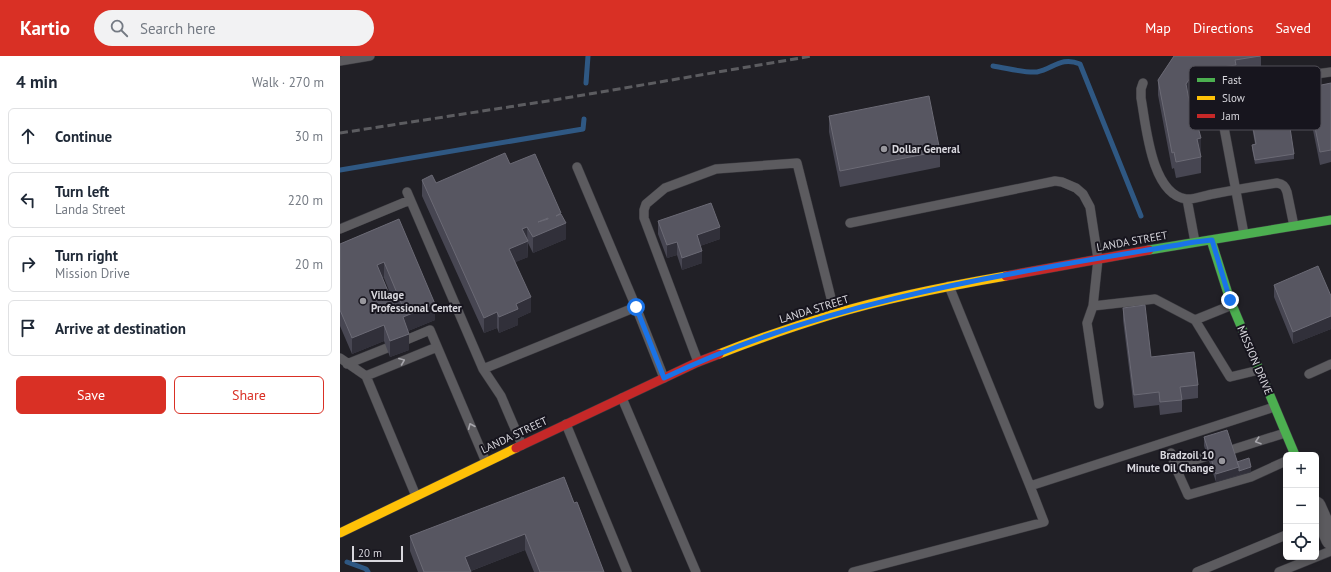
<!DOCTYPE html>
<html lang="en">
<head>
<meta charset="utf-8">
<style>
	:root { --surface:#fff; --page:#f2f2f3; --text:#1f2937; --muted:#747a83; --line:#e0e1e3; --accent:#d93025 }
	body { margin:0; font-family:"PT Sans",sans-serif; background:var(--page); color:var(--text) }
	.controls { position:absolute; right:12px; bottom:12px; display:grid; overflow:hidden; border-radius:6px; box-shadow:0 2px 6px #0003 }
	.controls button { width:36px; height:36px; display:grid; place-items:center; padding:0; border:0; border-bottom:1px solid var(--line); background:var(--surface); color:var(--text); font:20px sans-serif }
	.scale { position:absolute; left:12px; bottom:10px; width:51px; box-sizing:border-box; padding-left:4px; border:2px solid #d8d7dd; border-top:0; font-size:11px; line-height:14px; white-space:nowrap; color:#d8d7dd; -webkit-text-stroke:3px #17151e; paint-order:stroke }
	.stop { position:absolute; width:12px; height:12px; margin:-9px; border:3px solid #1a73e8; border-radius:50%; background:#fff }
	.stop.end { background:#1a73e8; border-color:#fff; box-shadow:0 1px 4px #0008 }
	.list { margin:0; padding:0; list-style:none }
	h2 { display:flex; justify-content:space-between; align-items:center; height:52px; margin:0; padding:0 16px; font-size:17px }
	h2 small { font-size:13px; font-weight:400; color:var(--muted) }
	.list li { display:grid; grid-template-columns:26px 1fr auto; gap:12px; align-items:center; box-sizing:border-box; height:56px; margin:0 8px 8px; padding:0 8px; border:1px solid var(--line); border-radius:6px }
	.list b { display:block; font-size:15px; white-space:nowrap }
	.list p { margin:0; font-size:13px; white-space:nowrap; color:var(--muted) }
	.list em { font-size:13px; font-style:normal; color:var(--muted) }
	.actions { display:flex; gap:8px; padding:12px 16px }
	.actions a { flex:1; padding:9px 0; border:1px solid var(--accent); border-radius:6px; text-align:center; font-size:14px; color:var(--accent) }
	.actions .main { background:var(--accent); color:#fff }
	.icon { flex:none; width:22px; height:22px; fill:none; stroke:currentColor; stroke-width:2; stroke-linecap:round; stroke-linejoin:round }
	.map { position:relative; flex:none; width:991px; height:516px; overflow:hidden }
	header { display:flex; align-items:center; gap:24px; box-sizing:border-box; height:56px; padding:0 20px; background:var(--accent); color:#fff }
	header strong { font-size:19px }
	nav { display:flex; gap:22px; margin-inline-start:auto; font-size:14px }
	.search { width:280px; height:36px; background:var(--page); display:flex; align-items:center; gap:10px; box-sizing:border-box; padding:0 14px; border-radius:22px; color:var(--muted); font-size:15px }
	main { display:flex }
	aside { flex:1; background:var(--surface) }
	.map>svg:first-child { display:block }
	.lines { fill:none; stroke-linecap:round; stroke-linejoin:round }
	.stream { stroke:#2f5883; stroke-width:5 }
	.lane-casing { stroke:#3c3b40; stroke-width:10 }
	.street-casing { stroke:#3c3b40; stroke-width:20 }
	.fast-casing { stroke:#3c3b40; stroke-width:10 }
	.slow-casing { stroke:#3c3b40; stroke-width:10 }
	.jam-casing { stroke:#3c3b40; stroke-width:10 }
	.lane { stroke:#5c5b5f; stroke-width:9 }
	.street { stroke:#5c5b5f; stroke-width:19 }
	.fast { stroke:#4caf50; stroke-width:9 }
	.slow { stroke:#ffc107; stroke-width:9 }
	.jam { stroke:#c62828; stroke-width:9 }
	.rail { stroke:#5c5c60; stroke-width:3; stroke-dasharray:8 4; stroke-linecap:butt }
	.wall { fill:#474652; fill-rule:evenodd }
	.shaded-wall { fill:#31303a }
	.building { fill:#575661; stroke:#6b6a75; fill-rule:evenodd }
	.oneway { stroke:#a6a5ab }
	.route { stroke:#1a73e8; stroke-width:5 }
	.poi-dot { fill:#98979d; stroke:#17151e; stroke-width:1.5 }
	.labels { text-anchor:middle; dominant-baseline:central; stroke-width:4; stroke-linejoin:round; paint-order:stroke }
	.poi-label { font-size:11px; font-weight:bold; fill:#d8d7dd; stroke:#17151e; text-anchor:start }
	.street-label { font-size:11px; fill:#d8d7dd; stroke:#17151e }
	.key { fill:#17151e; stroke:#514f57; stroke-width:1 }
	.key-label { font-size:11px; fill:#d8d7dd }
</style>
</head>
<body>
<header>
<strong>Kartio</strong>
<div class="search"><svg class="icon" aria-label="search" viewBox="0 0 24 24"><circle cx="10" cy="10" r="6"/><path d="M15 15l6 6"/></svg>Search here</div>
<nav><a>Map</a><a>Directions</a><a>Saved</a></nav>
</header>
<main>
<aside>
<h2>4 min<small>Walk · 270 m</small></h2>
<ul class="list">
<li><svg class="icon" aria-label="ahead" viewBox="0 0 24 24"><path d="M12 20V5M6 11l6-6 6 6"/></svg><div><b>Continue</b></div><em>30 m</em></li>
<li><svg class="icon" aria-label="left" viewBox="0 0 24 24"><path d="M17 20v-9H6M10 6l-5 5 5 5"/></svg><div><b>Turn left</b><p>Landa Street</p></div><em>220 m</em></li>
<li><svg class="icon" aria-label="right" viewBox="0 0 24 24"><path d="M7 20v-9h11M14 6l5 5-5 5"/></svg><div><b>Turn right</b><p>Mission Drive</p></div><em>20 m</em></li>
<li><svg class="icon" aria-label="arrive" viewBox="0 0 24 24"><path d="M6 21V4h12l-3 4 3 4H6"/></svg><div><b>Arrive at destination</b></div></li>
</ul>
<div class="actions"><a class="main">Save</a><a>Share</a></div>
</aside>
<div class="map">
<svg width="991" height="516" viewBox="0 0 991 516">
	<rect width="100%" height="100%" fill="#212026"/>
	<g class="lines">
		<path class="stream" d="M 653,10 C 667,12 683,17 697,16 C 713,13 721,0 740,8 L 801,160
			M 246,27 L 248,0
			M 0,114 L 243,73 L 244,63
			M 7,506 L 26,513 L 28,516"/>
		<g class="lane-casing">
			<path id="lane" d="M 0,5 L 30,0
				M 976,18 L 991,16
				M 803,27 L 801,33 L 801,42 C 806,69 811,138 846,143 C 853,144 866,139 873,138 C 894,134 916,130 937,127 C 943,128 945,130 947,136 L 954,170
				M 237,111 L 296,251 L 324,322
				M 67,136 L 143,313 L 161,340 L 182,389
				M 847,143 L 855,186
				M 510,167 L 715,125 L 722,126 L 736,132 L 743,138 L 750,151 L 758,203 L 753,250 L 747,267 L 759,348
				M 0,173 L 70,144
				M 904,178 L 880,50 L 921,42
				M 609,230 L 690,430
				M 753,250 L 815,243 L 855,264 L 892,249
				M 855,264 L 890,321 L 919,314
				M 66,284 L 90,274 L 146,406
				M 0,302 L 26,320 L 76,440
				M 358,306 L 304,162 L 304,154 L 306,148 L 325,132 L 376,113 L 457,107 L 495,258
				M 7,308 L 47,292
				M 143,313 L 296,251
				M 969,318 L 991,308
				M 26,320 L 97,291
				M 282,342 L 356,516
				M 226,368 L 287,516
				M 891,394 L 945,377
				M 831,397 L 835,410 L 848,439 L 911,421 L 946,405
				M 835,410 L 868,400
				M 513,516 L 704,466 L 690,430 L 934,351
				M 857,516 L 946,479
				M 939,516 L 991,495"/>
		</g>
		<g class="street-casing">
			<path id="street" d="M 976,450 L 991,484"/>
		</g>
		<g class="fast-casing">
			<path id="fast" d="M 871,184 L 890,244 L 955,399
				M 809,194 L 991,164"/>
		</g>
		<g class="slow-casing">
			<path id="slow" d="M 379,298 C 417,283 455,270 494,258 C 550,241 608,230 666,220
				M 0,477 L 176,392"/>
		</g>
		<g class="jam-casing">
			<path id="jam" d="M 666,220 L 809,194
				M 176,392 L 358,306 L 379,298"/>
		</g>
		<use href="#lane" class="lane"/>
		<use href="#street" class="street"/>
		<use href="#fast" class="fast"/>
		<use href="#slow" class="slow"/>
		<use href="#jam" class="jam"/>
		<path class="rail" d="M 0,77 L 214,44 L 472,0"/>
	</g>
	<path class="wall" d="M 834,0 L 921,0 L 921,16 L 896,20 L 896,24 L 855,31 L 848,41 L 854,71 L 861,98 L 860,98 L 861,101 L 861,117 L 836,122 L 834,112 L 832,113 L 818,39 L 818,24 Z
		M 991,27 L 991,106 L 980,109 L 967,44 L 967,32 Z
		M 933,40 L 954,98 L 954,103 L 915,108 L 912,93 L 912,89 L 915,88 L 912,71 L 912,66 L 914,66 L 913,56 L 934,53 Z
		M 489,60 L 600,95 L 600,111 L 500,131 L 489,76 Z
		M 170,108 L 221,158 L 226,183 L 193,197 L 188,187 L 188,201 L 175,206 L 191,256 L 178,262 L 178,269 L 159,277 L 157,272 L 144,277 L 82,140 L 82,124 L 96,127 Z
		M 59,163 L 95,264 L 68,275 L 69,294 L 50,301 L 44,285 L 12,298 L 0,270 L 0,188 ZM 42,222 L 44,222 L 56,252 L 55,252 Z
		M 318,165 L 380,183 L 360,190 L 362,207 L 342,214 L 337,199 L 327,202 L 318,178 Z
		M 934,229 L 991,240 L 991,273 L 953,288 L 934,241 Z
		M 783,252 L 811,301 L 858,329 L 858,342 L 842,344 L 842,356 L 820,359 L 819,349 L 794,352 L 783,264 Z
		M 864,381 L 897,406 L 911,416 L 876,426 L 864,390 Z
		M 234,447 L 264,516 L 194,516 L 185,494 L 131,515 L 131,516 L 78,516 L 70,495 L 70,480 Z"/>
	<path class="shaded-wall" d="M 855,15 L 855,31 L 846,44 L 846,28 Z
		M 861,82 L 861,98 L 857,99 L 857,83 Z
		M 221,157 L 221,169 L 226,167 L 226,183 L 193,197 L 193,181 L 216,160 Z
		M 187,171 L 188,201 L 169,209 L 169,193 L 182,173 Z
		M 380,171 L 380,183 L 357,191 L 357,179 Z
		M 337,186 L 337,199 L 327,202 L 327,189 Z
		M 362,195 L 362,207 L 342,214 L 342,202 Z
		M 44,206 L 44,222 L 37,225 L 37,209 Z
		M 191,241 L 191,256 L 178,262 L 178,269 L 159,277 L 159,261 L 176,248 Z
		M 95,248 L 95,264 L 63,277 L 63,261 Z
		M 157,256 L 157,272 L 144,277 L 144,262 Z
		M 991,260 L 991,273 L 953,288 L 953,276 Z
		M 44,269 L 44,285 L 12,298 L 12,282 Z
		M 69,278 L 69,294 L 50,301 L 50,285 Z
		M 899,411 L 899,419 L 876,426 L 876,418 Z
		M 911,411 L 911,416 L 899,419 L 899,415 Z
		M 185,478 L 185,494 L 128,516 L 125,501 Z"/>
	<path class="building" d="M 834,0 L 920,0 L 895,4 L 896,9 L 855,15 L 846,28 L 854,71 L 858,71 L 861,82 L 857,83 L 861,101 L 836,106 L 834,96 L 832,97 L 818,24 Z
		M 991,27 L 991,94 L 980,96 L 967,32 Z
		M 945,39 L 954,98 L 915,104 L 912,89 L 916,88 L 912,66 L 915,66 L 913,56 L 935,52 L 933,40 Z
		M 589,40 L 600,95 L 500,115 L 489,60 Z
		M 165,97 L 170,108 L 195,98 L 221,157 L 216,160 L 221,158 L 226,167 L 193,181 L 187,171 L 182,173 L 188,185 L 169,193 L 191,241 L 176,248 L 178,253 L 159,261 L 157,256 L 144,262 L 82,124 L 92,119 L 96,127 ZM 208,162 L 208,163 L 198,166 Z
		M 371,147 L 380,171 L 357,179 L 362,195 L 342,202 L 337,186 L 327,189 L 318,165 Z
		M 59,163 L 95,248 L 63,261 L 69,278 L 50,285 L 44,269 L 12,282 L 0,254 L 0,188 ZM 44,206 L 62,249 L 55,252 L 37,209 Z
		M 978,210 L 991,240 L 991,260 L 953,276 L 934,229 Z
		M 805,249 L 811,301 L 854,296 L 858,329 L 840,331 L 842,344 L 820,346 L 819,336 L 794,339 L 783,252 Z
		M 887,374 L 899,411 L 876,418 L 864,381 Z
		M 909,402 L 911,411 L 899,415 L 899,411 L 897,406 Z
		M 224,421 L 234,447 L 237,446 L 264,516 L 200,516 L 185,478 L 125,501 L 131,516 L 84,516 L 70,480 Z"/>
	<defs><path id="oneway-chevron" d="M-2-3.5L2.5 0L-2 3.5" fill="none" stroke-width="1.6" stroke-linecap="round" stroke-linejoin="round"/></defs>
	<g class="oneway">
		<use href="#oneway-chevron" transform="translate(62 305) rotate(-22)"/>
		<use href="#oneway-chevron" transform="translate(131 370) rotate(-113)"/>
		<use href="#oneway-chevron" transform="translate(918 385) rotate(162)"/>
	</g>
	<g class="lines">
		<path class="route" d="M 296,251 L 324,322 C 490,242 675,217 855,186 L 872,184 L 890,244"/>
	</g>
	<g class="poi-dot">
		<circle cx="544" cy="93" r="4"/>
		<circle cx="23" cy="245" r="4"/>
		<circle cx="882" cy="405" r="4"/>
	</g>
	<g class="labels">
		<g class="poi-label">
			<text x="552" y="93">Dollar General</text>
			<text x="31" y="239">Village<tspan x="31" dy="13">Professional Center</tspan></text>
			<text x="874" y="399" text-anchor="end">Bradzoil 10<tspan x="874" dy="13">Minute Oil Change</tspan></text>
		</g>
		<g class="street-label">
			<text transform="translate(792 185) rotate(-10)">LANDA STREET</text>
			<text transform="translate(474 253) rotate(-17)">LANDA STREET</text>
			<text transform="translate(915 304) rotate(67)">MISSION DRIVE</text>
			<text transform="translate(174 379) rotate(-25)">LANDA STREET</text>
		</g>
	</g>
	<rect x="849" y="10" width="132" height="64" rx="6" class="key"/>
	<rect x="857" y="22" width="18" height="4" fill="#4caf50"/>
	<rect x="857" y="40" width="18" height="4" fill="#ffc107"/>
	<rect x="857" y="58" width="18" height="4" fill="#c62828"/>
	<g class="key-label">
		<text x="882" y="28">Fast</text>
		<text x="882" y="46">Slow</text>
		<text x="882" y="64">Jam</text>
	</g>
</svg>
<div class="controls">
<button>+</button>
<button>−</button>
<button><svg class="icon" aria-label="locate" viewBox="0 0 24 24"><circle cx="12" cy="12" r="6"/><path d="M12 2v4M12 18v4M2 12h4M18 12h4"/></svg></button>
</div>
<div class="scale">20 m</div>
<div class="stop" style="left:296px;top:251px"></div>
<div class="stop end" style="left:890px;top:244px"></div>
</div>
</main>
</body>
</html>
